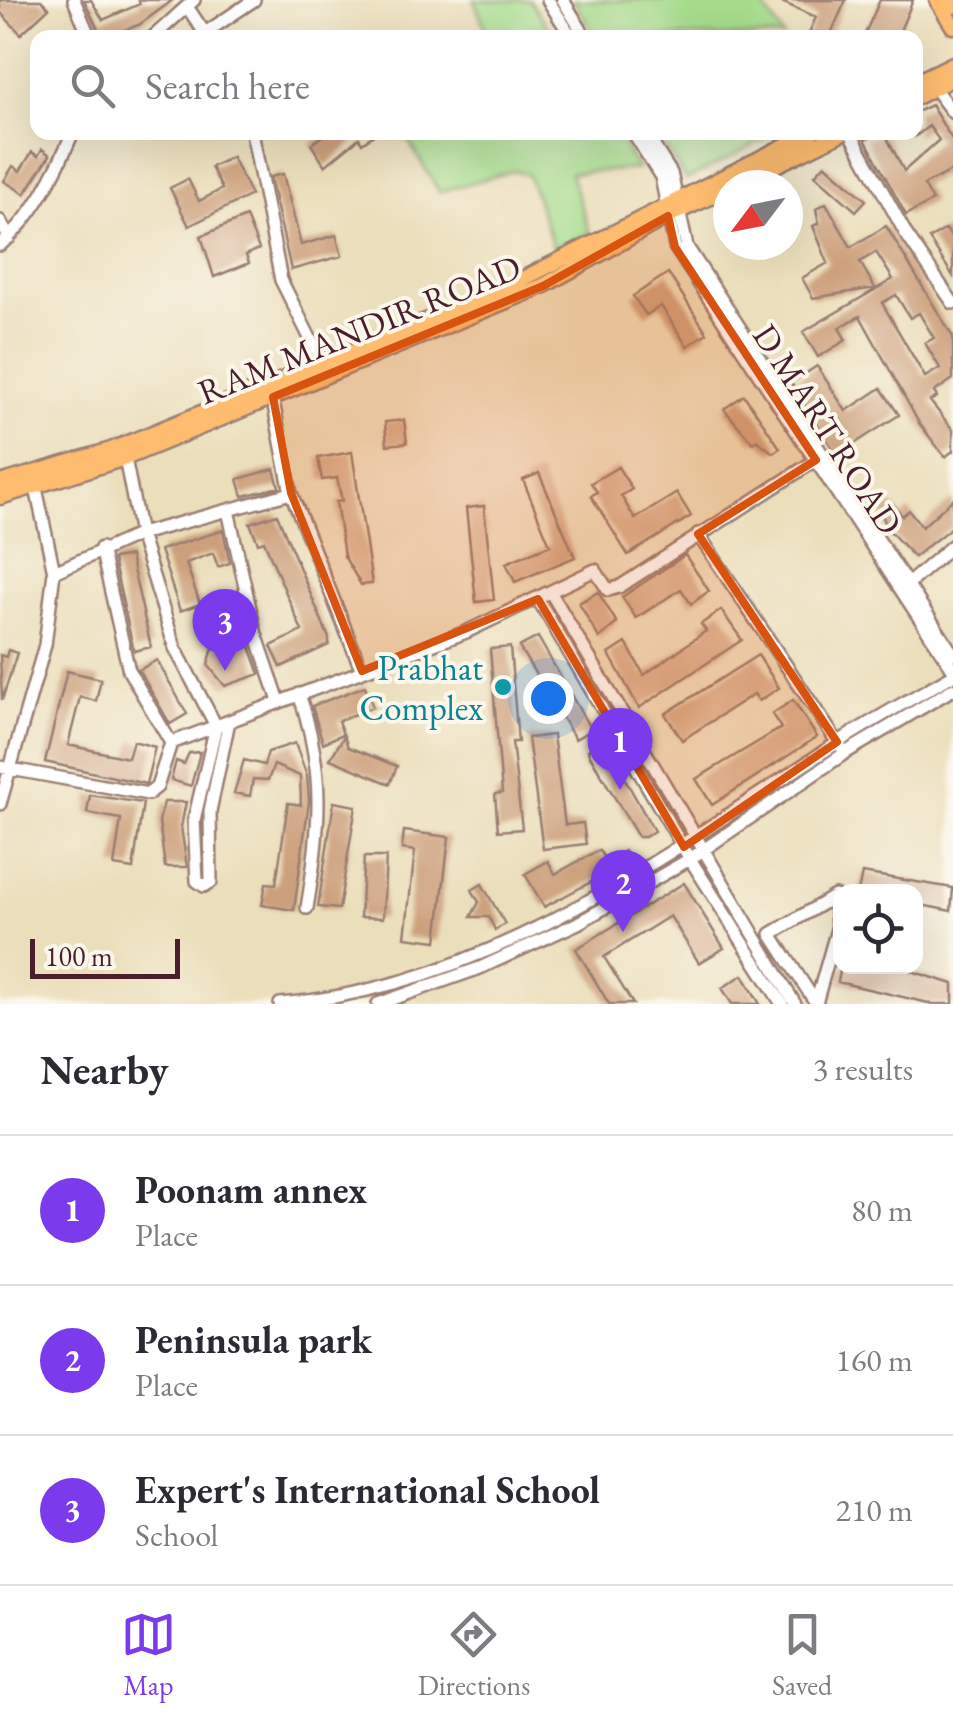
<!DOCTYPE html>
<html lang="en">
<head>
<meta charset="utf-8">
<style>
	:root { --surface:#fff; --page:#f7f7f7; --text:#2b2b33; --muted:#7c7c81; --line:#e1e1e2; --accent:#7c3aed }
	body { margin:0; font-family:"EB Garamond",serif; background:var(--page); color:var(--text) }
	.controls { position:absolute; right:30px; bottom:30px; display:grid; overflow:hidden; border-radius:20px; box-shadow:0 10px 40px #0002 }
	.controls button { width:90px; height:90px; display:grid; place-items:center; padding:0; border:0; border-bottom:2px solid var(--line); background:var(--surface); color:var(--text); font:50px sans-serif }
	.compass { position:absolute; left:713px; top:170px; width:90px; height:90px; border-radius:50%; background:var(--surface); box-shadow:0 10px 40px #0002; rotate:238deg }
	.scale { position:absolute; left:30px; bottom:25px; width:150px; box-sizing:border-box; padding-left:10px; border:5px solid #4a1f2b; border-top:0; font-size:28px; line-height:35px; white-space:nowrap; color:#4a1f2b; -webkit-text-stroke:8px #fbf7ec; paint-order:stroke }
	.you { position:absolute; left:548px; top:698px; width:35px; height:35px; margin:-25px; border:8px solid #fff; border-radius:50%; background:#1a73e8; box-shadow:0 0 0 15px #1a73e833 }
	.badge { display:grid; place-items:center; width:65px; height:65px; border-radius:50%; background:var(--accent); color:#fff; font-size:32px; font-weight:700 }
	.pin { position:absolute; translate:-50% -82px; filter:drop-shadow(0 2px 5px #0008) }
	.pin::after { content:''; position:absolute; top:52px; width:35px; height:30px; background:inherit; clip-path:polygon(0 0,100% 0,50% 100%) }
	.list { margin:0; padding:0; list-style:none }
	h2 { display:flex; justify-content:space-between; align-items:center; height:130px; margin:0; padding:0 40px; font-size:42px }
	h2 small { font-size:32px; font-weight:400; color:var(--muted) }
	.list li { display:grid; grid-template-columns:65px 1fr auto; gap:30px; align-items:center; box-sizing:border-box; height:150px; padding:0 40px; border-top:2px solid var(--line) }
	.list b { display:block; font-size:38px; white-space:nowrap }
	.list p { margin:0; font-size:32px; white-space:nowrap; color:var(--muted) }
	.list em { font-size:32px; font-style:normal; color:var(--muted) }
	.icon { flex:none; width:55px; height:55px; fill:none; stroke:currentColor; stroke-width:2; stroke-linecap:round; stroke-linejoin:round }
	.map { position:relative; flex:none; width:953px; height:1004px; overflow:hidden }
	.search { position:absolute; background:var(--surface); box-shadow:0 10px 40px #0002; left:30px; right:30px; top:30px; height:110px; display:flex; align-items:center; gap:25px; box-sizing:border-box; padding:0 35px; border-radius:20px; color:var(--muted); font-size:38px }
	.sheet { height:580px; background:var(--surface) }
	nav { display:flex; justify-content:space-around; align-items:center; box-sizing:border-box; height:140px; border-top:2px solid var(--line); background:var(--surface); font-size:28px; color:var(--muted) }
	nav a { display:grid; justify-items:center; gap:5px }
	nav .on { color:var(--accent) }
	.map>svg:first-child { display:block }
	.green { fill:#a6dc8c; stroke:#787e5c; stroke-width:2.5 }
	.building { fill:#cda07d; fill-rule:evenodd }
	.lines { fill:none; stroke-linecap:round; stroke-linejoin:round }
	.minor-casing { stroke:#9a7e73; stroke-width:16 }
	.major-casing { stroke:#9a7e73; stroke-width:19 }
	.minor { stroke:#fff; stroke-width:11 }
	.major { stroke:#fdbc6f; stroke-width:14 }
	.marked { fill:#d8530f; fill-opacity:0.2; stroke:#d8530f; stroke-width:8; stroke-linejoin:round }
	.culture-dot { fill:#0f9aa8; stroke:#fbf7ec; stroke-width:4 }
	.labels { text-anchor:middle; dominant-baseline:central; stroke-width:8; stroke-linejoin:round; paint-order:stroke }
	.street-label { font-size:35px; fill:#4a1f2b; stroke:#fbf7ec }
	.culture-label { font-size:35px; fill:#0d838f; stroke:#fbf7ec; text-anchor:end }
</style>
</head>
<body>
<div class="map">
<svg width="953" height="1004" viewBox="0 0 953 1004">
	<rect width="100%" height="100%" fill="#fbf7ec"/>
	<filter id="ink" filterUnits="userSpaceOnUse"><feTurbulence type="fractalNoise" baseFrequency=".01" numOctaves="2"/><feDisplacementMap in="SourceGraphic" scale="20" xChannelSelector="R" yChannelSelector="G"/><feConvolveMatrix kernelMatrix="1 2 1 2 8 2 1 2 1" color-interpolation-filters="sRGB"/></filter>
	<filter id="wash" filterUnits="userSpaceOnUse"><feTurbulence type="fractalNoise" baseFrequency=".0048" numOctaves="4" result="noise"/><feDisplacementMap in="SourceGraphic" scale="40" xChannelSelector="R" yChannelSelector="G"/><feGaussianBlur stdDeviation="2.25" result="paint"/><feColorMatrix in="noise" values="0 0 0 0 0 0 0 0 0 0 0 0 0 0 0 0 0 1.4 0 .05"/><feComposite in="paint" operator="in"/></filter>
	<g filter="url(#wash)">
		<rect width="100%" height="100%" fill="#ebdebb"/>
		<path class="green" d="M 474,0 L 530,0 L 554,37 L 474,37 L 486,30 Z
			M 573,0 L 759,0 L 784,37 L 596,37 Z
			M 404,133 L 615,133 L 638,169 L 570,173 L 590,233 L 554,248 L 528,175 L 515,170 L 439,192 Z
			M 656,133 L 777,133 L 686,180 Z"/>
		<g id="blocks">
			<path class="building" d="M 0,0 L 41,0 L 49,8 L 21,34 L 0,12 Z
				M 84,0 L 91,0 L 103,20 L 140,4 L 138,0 L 173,0 L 139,25 L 102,38 Z
				M 777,0 L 846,0 L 829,38 L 807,38 L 816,17 Z
				M 880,0 L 913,0 L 897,38 L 863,38 Z
				M 931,105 L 953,141 L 953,170 L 924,185 L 933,201 L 906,215 L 865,139 L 884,132 L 904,171 L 939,140 L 929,126 L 916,136 L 916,112 Z
				M 328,132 L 378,132 L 362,143 L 359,138 L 325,166 L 311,144 Z
				M 42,149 L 50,155 L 25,194 L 4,181 L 13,166 L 20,171 L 32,152 L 38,156 Z
				M 232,157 L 251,195 L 189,226 L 170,188 L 188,179 L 199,201 L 222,189 L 211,167 Z
				M 825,164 L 866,200 L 856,211 L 815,175 Z
				M 283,174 L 301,245 L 336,235 L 342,256 L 291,270 L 270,177 Z
				M 826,203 L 851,247 L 886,226 L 953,337 L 953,379 L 934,392 L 937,397 L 930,401 L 953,430 L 953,451 L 945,457 L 919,423 L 860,316 L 839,328 L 846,340 L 818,357 L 803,332 L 893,279 L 876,252 L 860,262 L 875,288 L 813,298 L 802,278 L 828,263 L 813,226 L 819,223 L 816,209 ZM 896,295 L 910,318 L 919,313 L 934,338 L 925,343 L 940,368 L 925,377 L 882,303 Z
				M 246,217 L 259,249 L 246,255 L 249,263 L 214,277 L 201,236 Z
				M 946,229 L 953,240 L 953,276 L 929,239 Z
				M 668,273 L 707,333 L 687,346 L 661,306 L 646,315 L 633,296 Z
				M 817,366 L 846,411 L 881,388 L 899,415 L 837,455 L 791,383 Z
				M 744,395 L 780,448 L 773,453 L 757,440 L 753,443 L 724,409 Z
				M 404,420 L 407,443 L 387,445 L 385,422 Z
				M 352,452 L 372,584 L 361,585 L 344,556 L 336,502 L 342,501 L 337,478 L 322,480 L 318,458 Z
				M 618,467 L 632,489 L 621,496 L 635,519 L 677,493 L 691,516 L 628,555 L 591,496 L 597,492 L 591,483 Z
				M 274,469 L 279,487 L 243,496 L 238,479 Z
				M 539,473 L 575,557 L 515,582 L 506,563 L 550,545 L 523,480 Z
				M 953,499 L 953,526 L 914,557 L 887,528 L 881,512 L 893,504 L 902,516 L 909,510 L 922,527 Z
				M 484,506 L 494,600 L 476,602 L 466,508 Z
				M 277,514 L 329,638 L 329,645 L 281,667 L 271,646 L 302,631 L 264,541 L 258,543 L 250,523 Z
				M 223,530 L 230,563 L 218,567 L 213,553 L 186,563 L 200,604 L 180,611 L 160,550 Z
				M 685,555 L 709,591 L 691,604 L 681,589 L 636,618 L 622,597 Z
				M 130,556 L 151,647 L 134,651 L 113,559 Z
				M 598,592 L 617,623 L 599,638 L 579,603 Z
				M 721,610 L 742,640 L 639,708 L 609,654 L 626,643 L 644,675 L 706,631 L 701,624 Z
				M 246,636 L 260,674 L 225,686 L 208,665 L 213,648 Z
				M 538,637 L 591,730 L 575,739 L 519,647 Z
				M 510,647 L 518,742 L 512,742 L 522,829 L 498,831 L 495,794 L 502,793 L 490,649 Z
				M 8,650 L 17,653 L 2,700 L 0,655 L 6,657 Z
				M 758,655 L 779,688 L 759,701 L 754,694 L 682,740 L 665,714 Z
				M 157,660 L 187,714 L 170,724 L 139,670 Z
				M 67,671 L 101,679 L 96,701 L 80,697 L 68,745 L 128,758 L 133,741 L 155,747 L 146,784 L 45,762 Z
				M 365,686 L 373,707 L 338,721 L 343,734 L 323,743 L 312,706 Z
				M 793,700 L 817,737 L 712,805 L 696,779 L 781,728 L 772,714 Z
				M 553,735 L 565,825 L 583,823 L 586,844 L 543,849 L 528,738 Z
				M 344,736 L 348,747 L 397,766 L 390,784 L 330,759 Z
				M 604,741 L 654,831 L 645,837 L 638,837 L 589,754 L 588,750 Z
				M 295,743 L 307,776 L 309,801 L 294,910 L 262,905 L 266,883 L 276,884 L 288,803 L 301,805 L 300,776 L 274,765 L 268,780 L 253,779 L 250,796 L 234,793 L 244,760 L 264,765 L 268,752 Z
				M 200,752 L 191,786 L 171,780 L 176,761 L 184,764 L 189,753 Z
				M 90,795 L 143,803 L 133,869 L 114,866 L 121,819 L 87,813 Z
				M 164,802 L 186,802 L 181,827 L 187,867 L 165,867 L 159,821 Z
				M 334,802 L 356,806 L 339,909 L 318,907 Z
				M 404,831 L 449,837 L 437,941 L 405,937 L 415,851 L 402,849 Z
				M 599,850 L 606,861 L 624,851 L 630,861 L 544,907 L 525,874 L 548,861 L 555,874 Z
				M 364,857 L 386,857 L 383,918 L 360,917 Z
				M 862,873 L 953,888 L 951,911 L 916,904 L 916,892 L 858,892 Z
				M 684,883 L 724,948 L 699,963 L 670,916 L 604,957 L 633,1004 L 609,1004 L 576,949 Z
				M 482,884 L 505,924 L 495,930 L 489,917 L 471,917 L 479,902 L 472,890 Z
				M 841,966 L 895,966 L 953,984 L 953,1004 L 933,1004 L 838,982 Z
				M 743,975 L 760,1004 L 732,1004 L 722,988 Z"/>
		</g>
	</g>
	<g filter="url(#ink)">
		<use href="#blocks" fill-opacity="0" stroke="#9a7e73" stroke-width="2.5"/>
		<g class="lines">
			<g class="minor-casing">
				<path id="minor" d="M 74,0 L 90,38
					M 548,0 L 572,38
					M 563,0 L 586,38
					M 188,8 L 208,38
					M 205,33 L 254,0
					M 152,38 L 194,0
					M 931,84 L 953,113
					M 252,132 L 281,280 L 326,370
					M 633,132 L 661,177 L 675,247 L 953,669
					M 645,132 L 671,173 L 687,247 L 953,654
					M 850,132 L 906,234 L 953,303
					M 0,221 L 9,238
					M 0,245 C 34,217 56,172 73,132
					M 271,391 L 291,493 L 362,671
					M 124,453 L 140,534 L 175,648 L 216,726 L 194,820 L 197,881 L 204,886 L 211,882 L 210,811 L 229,721
					M 228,510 L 255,631 L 279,701
					M 698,534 L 840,746
					M 101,548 L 129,671 L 171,743
					M 54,572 L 140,534 L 291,493
					M 908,584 L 953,545
					M 551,593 L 795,1004
					M 538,599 L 690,859 L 782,1004
					M 299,694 C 326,772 320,829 307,908
					M 0,767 L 148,794 L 157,787 L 171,743 L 466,632 L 595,570 L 608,590 L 619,587 L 824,455
					M 0,804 L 45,645 L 54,572 L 36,488
					M 835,896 L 837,929 L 816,1003 L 771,934 Z
					M 280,1004 C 491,987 663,856 834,745 C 872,720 913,698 953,675
					M 378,1004 L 480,968 L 578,923 L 690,859 L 845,753 L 953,689"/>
			</g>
			<g class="major-casing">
				<path id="major" d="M 937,0 L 953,26
					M 949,0 L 953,6
					M 916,82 L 953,64
					M 916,97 L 953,78
					M 735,185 L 844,132
					M 0,483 L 111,450 L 499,291 L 812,132
					M 0,497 L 125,458 L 543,286 L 668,216 L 728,189"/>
			</g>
			<use href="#minor" class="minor"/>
			<use href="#major" class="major"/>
		</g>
	</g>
	<path class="marked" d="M 668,216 L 675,247 L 816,460 L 698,534 L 837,742 L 684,847 L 538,599 L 362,671 L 291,493 L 273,397 L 543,286 Z"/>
	<circle class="culture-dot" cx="503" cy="687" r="10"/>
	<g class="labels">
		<g class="street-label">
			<text transform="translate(359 329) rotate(-22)">RAM MANDIR ROAD</text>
			<text transform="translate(828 429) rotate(57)">D MART ROAD</text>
		</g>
		<g class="culture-label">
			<text x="483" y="667">Prabhat<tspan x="483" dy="40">Complex</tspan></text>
		</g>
	</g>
</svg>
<div class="controls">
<button><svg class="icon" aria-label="locate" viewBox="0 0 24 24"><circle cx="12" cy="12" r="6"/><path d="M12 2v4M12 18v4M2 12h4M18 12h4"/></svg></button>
</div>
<svg class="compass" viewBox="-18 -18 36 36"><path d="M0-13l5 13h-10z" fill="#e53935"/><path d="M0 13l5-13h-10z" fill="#7c7c81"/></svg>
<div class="scale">100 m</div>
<div class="you"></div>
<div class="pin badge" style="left:620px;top:790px">1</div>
<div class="pin badge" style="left:623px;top:932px">2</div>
<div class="pin badge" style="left:225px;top:671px">3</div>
<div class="search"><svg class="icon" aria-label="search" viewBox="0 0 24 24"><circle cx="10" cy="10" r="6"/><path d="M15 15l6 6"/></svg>Search here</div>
</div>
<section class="sheet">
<h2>Nearby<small>3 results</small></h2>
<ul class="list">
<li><span class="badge">1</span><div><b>Poonam annex</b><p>Place</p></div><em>80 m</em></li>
<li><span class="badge">2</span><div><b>Peninsula park</b><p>Place</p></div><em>160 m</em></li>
<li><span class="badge">3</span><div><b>Expert's International School</b><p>School</p></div><em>210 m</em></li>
</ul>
</section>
<nav>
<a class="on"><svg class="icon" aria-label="map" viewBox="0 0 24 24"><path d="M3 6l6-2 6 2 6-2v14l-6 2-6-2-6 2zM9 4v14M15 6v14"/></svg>Map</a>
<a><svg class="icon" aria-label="directions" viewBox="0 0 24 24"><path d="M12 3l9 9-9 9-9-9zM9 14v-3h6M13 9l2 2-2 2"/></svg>Directions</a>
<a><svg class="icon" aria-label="saved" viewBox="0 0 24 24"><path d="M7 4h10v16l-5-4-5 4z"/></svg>Saved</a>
</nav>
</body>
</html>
